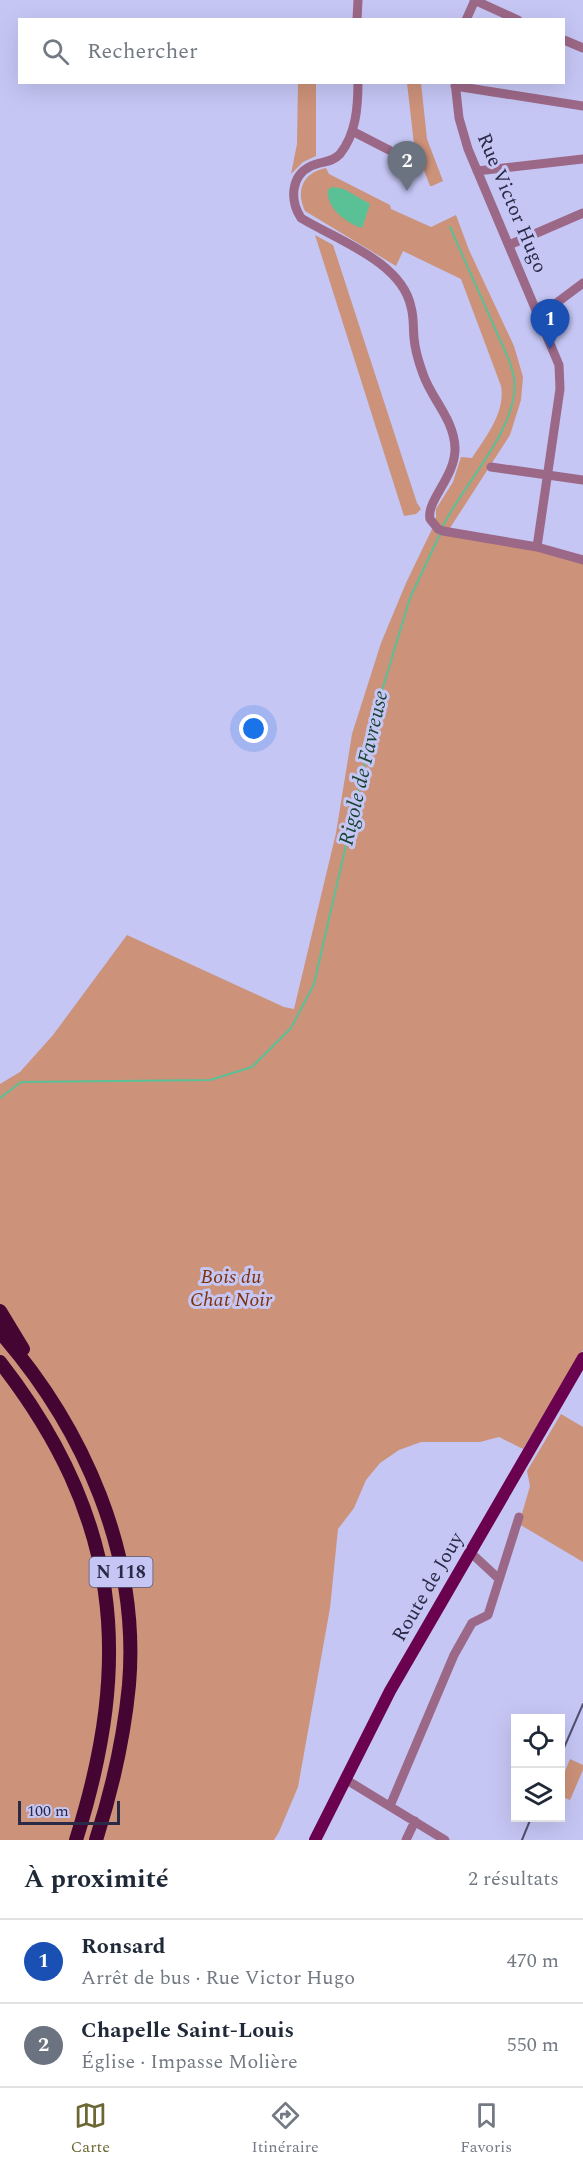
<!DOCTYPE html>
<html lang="fr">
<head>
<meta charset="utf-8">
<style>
	:root { --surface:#fff; --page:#f6f6f7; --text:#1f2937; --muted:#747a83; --line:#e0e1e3; --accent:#6c6734 }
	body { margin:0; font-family:Spectral,serif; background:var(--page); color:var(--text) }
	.controls { position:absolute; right:18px; bottom:18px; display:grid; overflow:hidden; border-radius:0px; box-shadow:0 6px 24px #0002 }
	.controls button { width:54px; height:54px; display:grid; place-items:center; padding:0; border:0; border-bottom:2px solid var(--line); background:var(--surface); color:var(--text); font:30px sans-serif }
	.scale { position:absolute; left:18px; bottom:15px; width:102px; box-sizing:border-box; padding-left:6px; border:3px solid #2a2a47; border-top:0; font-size:16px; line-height:21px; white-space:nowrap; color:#2a2a47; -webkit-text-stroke:4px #c5c6f4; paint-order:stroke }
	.you { position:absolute; left:254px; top:729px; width:21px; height:21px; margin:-15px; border:4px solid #fff; border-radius:50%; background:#1a73e8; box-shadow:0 0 0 9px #1a73e833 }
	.badge { display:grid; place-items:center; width:39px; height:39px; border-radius:50%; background:var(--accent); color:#fff; font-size:20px; font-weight:700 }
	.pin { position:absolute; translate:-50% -50px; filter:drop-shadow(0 2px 3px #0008) }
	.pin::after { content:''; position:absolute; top:32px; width:21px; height:18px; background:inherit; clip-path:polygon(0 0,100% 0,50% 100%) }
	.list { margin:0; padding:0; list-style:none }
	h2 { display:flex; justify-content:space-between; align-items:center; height:78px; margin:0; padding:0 24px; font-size:26px }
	h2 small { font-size:20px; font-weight:400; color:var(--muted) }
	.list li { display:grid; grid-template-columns:39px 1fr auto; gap:18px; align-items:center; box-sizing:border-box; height:84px; padding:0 24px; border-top:2px solid var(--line) }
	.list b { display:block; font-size:22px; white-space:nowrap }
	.list p { margin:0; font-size:20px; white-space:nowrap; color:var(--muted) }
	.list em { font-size:20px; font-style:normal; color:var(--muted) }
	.icon { flex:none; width:33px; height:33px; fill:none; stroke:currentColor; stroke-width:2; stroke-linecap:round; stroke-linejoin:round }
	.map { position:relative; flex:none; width:583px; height:1840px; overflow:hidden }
	.search { position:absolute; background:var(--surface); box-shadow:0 6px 24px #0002; left:18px; right:18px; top:18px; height:66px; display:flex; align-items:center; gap:15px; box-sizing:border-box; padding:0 21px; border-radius:0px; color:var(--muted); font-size:22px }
	.sheet { height:246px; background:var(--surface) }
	nav { display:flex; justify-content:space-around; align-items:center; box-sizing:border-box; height:84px; border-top:2px solid var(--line); background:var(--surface); font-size:16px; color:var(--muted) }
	nav a { display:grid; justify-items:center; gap:3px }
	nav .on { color:var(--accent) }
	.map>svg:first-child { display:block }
	.green { fill:#cc927a }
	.water { fill:#5ac095 }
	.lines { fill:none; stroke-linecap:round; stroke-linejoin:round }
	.stream { stroke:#5ac095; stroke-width:2 }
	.minor { stroke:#9c6887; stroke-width:9 }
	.major { stroke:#6b024f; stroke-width:12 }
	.highway { stroke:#450532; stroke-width:14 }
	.rail { stroke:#4f4f70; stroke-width:2 }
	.labels { text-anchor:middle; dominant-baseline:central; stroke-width:6; stroke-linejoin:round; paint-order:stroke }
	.shield { fill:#c5c6f4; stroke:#58597b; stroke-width:1.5 }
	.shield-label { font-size:18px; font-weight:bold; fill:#2a2a47 }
	.street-label { font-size:20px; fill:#2a2a47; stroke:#c5c6f4 }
	.park-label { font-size:20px; font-style:italic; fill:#7f320a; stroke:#c5c6f4 }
	.water-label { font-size:21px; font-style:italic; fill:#174331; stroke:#c5c6f4 }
</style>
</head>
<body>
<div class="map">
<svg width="583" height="1840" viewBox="0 0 583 1840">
	<rect width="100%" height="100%" fill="#c5c6f4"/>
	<path class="green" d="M 298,83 L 316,83 L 316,156 L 303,162 L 291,174 L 297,144 Z
		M 407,83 L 421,83 L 427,139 L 443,181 L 432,186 L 430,186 L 414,144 Z
		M 326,168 L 329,174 L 390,205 L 391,209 L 431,227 L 456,215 L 469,250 L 514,346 L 523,377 L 521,400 L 510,435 L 450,528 L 446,529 L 433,520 L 436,518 L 436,509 L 453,482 L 461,457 L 472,458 C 485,438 506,412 501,386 L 461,279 L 403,251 L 396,266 L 305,211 C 295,190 304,172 326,168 Z
		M 315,235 L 333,245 L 417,503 L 421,509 L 416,514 L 404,516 Z
		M 433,527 L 583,560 L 583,1350 L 523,1449 L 499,1437 L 480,1442 L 421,1442 L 399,1450 L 380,1463 L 366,1480 L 354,1508 L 338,1529 L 330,1608 L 298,1787 L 279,1832 L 274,1840 L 0,1840 L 0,1084 L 20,1072 L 53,1035 L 127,935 L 284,1007 L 294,1009 L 336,833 L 352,734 L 381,643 L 406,583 Z
		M 561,1414 L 583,1427 L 583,1562 L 519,1524 L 530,1486 L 527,1471 Z
		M 570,1759 L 583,1765 L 583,1770 L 570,1800 L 560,1796 L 561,1781 Z"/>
	<path class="water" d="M 332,187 L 344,189 L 370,204 L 362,228 C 346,223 326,208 328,190 Z"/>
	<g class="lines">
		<path class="stream" d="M 442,528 C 461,486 521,427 514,378 C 513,372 511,366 509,360 L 450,227
			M 0,1098 L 21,1082 L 210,1080 L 252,1067 L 291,1028 L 314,984 L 380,697 L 410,598 L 440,534"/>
		<path class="minor" d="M 474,0 L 518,20
			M 357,20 L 358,0
			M 466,20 L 475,0
			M 564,40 L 583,48
			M 358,82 C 358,107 356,134 340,154 C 332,163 321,161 311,166 C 290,176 290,201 301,218 C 337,240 402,262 411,307 C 414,317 413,328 414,338 C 415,350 419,363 423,374 C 432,400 454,419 455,448 C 456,476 426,501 430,519 L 438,529 L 443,531 L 537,547 L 583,560
			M 455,82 L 459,118 L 468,149 L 559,365 L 560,389 L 537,547
			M 455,86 L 583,106
			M 352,131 L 389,150
			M 477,171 L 583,159
			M 509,245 L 583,213
			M 539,316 L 583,283
			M 491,467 L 583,480
			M 470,1552 L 498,1578
			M 345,1779 L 445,1840
			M 390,1806 L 454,1655 L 472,1623 L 488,1615 L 519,1517
			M 406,1840 L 415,1821"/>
		<path class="major" d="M 315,1840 L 390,1691 L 583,1358"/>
		<path class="highway" d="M 0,1311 L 23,1349
			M 0,1332 C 84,1428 140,1555 129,1685 C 124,1737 112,1790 96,1840
			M 0,1362 C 120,1516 134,1657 76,1840"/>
		<path class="rail" d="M 560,1757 L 583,1704
			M 522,1840 L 531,1818"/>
	</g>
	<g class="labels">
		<rect class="shield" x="89.5" y="1557" width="63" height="30" rx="4.5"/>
		<g class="shield-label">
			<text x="121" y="1572">N 118</text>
		</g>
		<g class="street-label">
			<text transform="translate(512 203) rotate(67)">Rue Victor Hugo</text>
			<text transform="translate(428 1587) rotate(-60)">Route de Jouy</text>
		</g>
		<g class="park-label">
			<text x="231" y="1277">Bois du<tspan x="231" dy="23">Chat Noir</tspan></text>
		</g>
		<g class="water-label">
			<text transform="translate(364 768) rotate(-77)">Rigole de Favreuse</text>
		</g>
	</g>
</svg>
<div class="controls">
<button><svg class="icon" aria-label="locate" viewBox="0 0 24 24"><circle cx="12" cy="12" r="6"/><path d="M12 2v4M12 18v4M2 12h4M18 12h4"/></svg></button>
<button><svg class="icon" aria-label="layers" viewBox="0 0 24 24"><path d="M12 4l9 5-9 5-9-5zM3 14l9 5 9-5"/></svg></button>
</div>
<div class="scale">100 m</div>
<div class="you"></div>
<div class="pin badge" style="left:550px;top:349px;background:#1a4fb4">1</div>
<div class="pin badge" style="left:407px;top:191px;background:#6b7280">2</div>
<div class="search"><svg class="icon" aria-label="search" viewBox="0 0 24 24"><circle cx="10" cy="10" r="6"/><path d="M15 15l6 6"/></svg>Rechercher</div>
</div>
<section class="sheet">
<h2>À proximité<small>2 résultats</small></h2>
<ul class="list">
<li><span class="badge" style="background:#1a4fb4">1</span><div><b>Ronsard</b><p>Arrêt de bus · Rue Victor Hugo</p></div><em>470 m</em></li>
<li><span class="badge" style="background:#6b7280">2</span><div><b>Chapelle Saint-Louis</b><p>Église · Impasse Molière</p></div><em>550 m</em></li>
</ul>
</section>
<nav>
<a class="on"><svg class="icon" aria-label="map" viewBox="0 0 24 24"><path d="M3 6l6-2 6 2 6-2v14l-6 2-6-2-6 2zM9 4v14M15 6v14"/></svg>Carte</a>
<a><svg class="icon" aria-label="directions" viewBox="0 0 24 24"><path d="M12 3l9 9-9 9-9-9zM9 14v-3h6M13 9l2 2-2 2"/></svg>Itinéraire</a>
<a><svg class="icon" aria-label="saved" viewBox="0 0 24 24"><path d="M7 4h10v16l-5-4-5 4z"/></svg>Favoris</a>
</nav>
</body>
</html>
